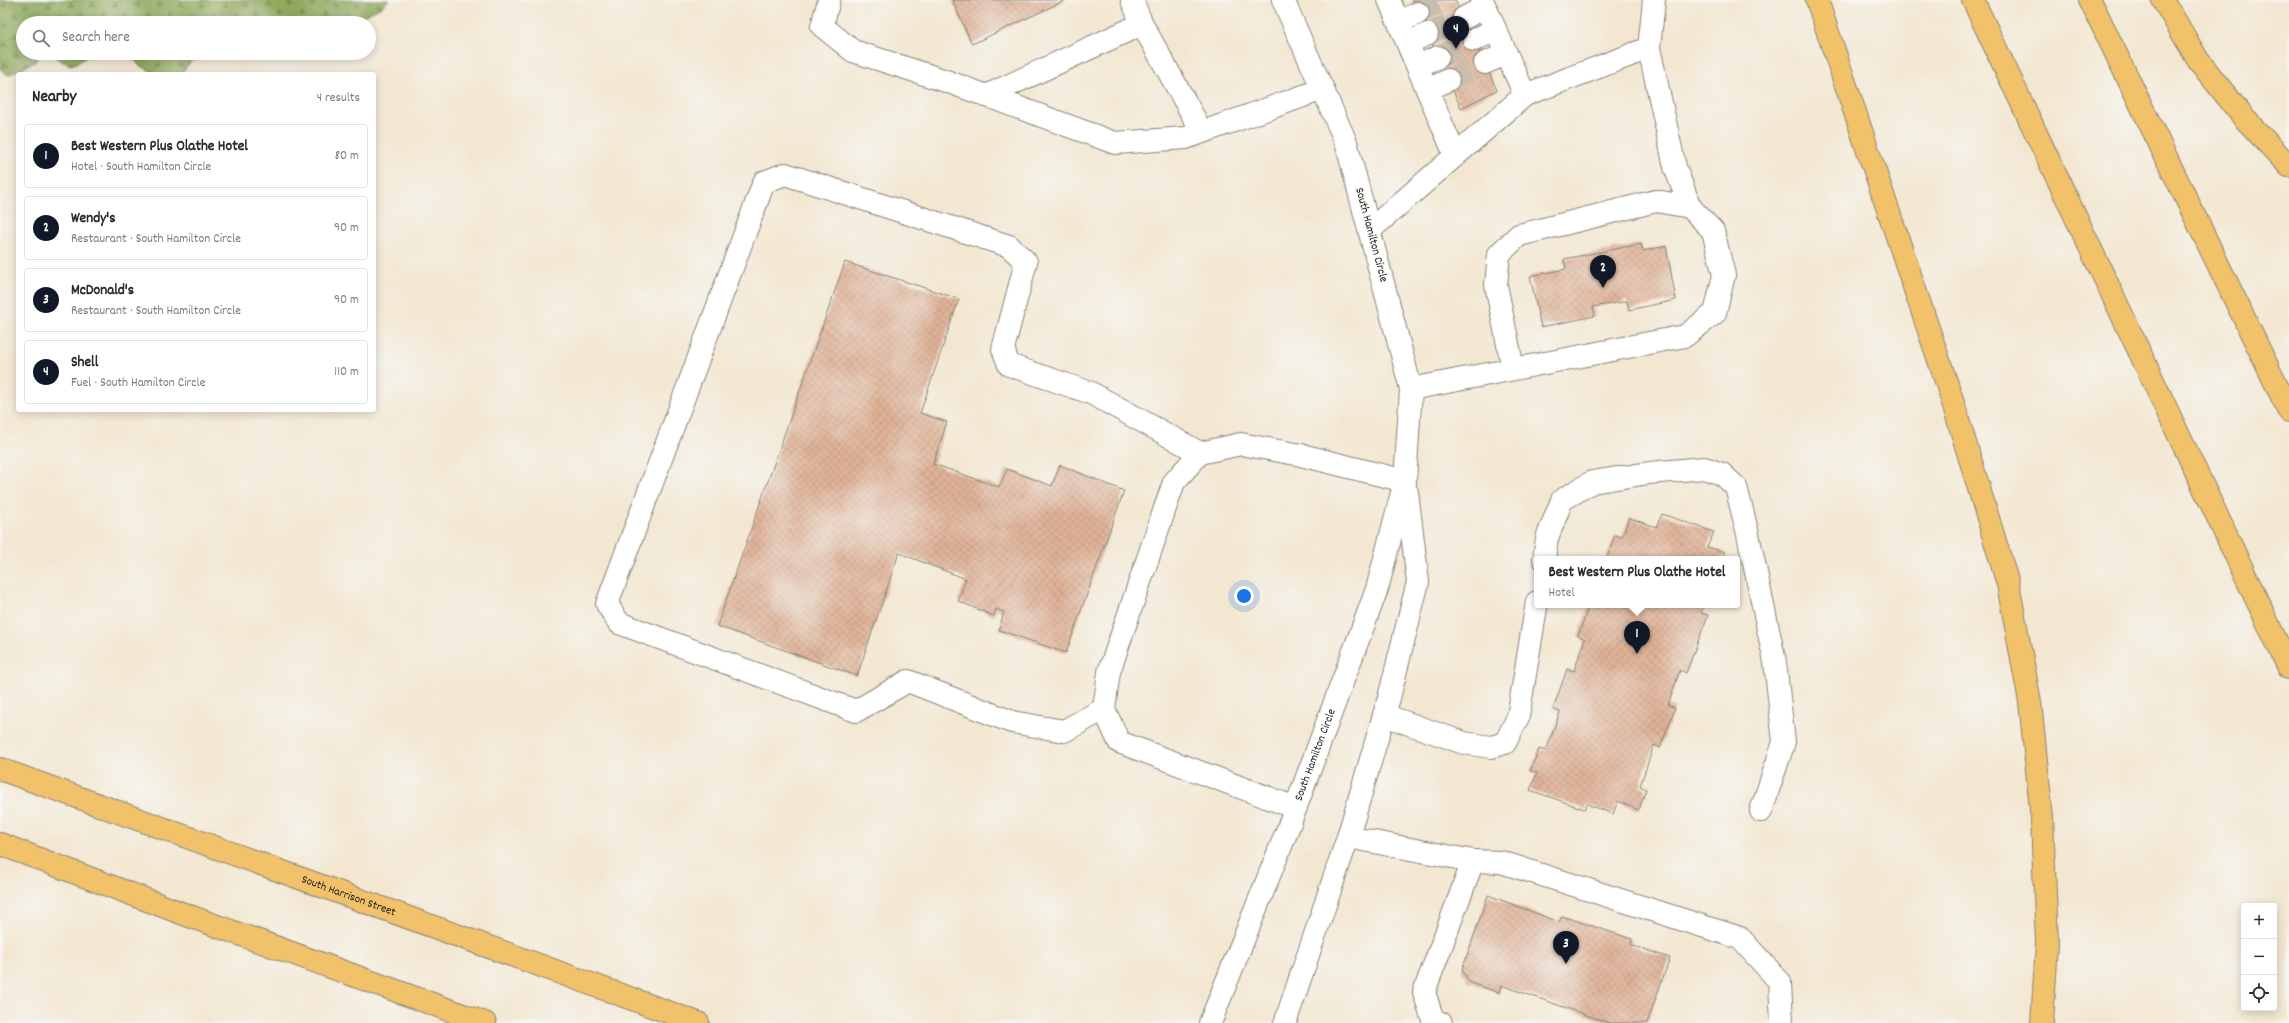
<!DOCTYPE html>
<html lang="en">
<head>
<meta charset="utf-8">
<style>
	:root { --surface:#fff; --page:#f2f2f3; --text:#2b2b33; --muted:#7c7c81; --line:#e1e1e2; --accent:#111827 }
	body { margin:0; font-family:Dekko,sans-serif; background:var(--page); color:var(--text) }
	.controls { position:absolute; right:12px; bottom:12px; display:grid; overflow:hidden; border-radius:4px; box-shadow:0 2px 10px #0003 }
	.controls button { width:36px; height:36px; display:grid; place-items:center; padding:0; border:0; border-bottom:1px solid var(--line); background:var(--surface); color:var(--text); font:20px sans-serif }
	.you { position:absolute; left:1244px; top:596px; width:14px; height:14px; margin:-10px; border:3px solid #fff; border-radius:50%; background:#1a73e8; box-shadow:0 0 0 6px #1a73e833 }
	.badge { display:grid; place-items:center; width:26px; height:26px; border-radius:50%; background:var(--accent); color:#fff; font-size:13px; font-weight:700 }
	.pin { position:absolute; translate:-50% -33px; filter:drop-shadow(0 1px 2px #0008) }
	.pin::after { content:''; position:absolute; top:21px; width:14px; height:12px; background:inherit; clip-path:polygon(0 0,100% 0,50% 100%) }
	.popup { position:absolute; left:1534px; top:556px; width:206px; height:52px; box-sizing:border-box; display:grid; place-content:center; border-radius:4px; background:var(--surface); filter:drop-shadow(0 1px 3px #0005); font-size:13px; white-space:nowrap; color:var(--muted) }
	.popup b { font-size:15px; color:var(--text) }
	.popup::after { content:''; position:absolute; left:50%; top:100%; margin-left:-8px; border:8px solid transparent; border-top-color:var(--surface) }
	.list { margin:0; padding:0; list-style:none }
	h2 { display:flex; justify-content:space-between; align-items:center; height:52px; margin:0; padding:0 16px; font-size:17px }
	h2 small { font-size:13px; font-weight:400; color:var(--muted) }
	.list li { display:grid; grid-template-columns:26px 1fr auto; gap:12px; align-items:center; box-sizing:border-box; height:64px; margin:0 8px 8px; padding:0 8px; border:1px solid var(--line); border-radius:4px }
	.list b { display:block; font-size:15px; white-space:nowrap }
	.list p { margin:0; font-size:13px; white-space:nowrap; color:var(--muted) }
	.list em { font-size:13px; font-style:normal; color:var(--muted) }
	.icon { flex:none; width:22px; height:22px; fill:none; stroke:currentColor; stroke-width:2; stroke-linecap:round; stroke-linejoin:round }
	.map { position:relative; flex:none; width:2289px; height:1023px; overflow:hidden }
	.search { position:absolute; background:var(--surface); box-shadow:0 2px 10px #0003; left:16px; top:16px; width:360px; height:44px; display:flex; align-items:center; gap:10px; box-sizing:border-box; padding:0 14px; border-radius:22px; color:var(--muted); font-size:15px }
	.panel { position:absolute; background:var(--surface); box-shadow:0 2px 10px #0003; left:16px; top:72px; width:360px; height:340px; border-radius:4px }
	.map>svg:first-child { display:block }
	.forest { fill:url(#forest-firs); stroke:#56623c }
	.building { fill:url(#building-cross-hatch) }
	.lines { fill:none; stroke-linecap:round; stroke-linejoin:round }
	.minor-tunnel { stroke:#c8beae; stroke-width:22; stroke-dasharray:22 11; stroke-linecap:butt }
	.minor-casing { stroke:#888277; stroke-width:24 }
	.highway-casing { stroke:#888277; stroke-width:24 }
	.minor { stroke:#fff; stroke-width:22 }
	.highway { stroke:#f2c26a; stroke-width:22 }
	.labels { text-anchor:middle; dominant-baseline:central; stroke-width:3; stroke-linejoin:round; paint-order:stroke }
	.street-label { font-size:12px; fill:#1c1c1c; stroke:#f6f6f2 }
</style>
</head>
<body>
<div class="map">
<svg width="2289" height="1023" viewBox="0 0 2289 1023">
	<defs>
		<pattern id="forest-firs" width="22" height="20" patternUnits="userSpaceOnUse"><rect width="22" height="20" fill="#90a95b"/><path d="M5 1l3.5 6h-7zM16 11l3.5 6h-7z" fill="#75894a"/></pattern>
		<pattern id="building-cross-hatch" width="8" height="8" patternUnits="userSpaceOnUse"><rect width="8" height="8" fill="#e0b398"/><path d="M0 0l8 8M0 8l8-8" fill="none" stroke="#c09982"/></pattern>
	</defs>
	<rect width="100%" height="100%" fill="#f6f6f2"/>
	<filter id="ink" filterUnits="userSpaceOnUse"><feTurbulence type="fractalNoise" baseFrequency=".025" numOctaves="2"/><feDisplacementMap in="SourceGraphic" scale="8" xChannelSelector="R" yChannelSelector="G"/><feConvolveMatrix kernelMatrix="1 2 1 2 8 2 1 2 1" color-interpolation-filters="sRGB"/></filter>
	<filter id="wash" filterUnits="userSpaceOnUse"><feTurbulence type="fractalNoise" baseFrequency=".012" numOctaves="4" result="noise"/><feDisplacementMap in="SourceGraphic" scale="16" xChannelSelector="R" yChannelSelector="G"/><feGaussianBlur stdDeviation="0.9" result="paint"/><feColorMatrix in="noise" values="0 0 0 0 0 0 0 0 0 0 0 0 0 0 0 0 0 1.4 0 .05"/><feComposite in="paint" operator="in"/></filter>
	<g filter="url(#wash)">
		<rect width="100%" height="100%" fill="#f3e7d2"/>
		<path class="forest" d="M 0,0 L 389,0 L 382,7 L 361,17 C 351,14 342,15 333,23 L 23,23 L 23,53 L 205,53 L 191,61 L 181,74 L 156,74 L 139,65 L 131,57 L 118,53 L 87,56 L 81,61 L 71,65 L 59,60 L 55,54 L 46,53 L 39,56 L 35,62 L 8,75 L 0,69 Z"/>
		<g id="blocks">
			<path class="building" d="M 952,0 L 1066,0 L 972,44 Z
				M 1412,0 L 1455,0 L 1497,90 L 1461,108 Z
				M 1641,244 L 1643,251 L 1666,246 L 1676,300 L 1629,310 L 1627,301 L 1593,307 L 1595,316 L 1541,327 L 1530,276 L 1566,269 L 1564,259 Z
				M 845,262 L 959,299 L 920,413 L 947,422 L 933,464 L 999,487 L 1007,469 L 1052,486 L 1060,465 L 1124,491 L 1066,653 L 999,630 L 1004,612 L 996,609 L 994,616 L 958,601 L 966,579 L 899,553 L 857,676 L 717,626 Z
				M 1662,514 L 1714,532 L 1707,547 L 1725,552 L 1722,559 L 1613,559 L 1607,557 L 1615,535 L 1622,537 L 1629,518 L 1656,527 Z
				M 1589,605 L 1704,605 L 1701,613 L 1708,615 L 1686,673 L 1680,670 L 1668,705 L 1675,708 L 1660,748 L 1654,745 L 1640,786 L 1646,789 L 1640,807 L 1638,810 L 1618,801 L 1613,814 L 1587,804 L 1584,809 L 1530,790 L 1537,773 L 1530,771 L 1539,749 L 1546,751 L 1560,712 L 1553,709 L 1567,669 L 1574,671 L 1585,639 L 1578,636 Z
				M 1488,895 L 1559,922 L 1562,916 L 1632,939 L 1631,945 L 1670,958 L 1647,1023 L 1609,1023 L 1501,985 L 1499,993 L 1469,982 L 1462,970 Z"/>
		</g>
	</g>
	<g filter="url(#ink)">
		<use href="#blocks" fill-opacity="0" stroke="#888277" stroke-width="1"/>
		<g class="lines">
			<path class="minor-tunnel" d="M 1418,13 L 1446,0
				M 1427,34 L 1464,18
				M 1438,57 L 1474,40
				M 1448,80 L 1485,63"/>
			<g class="minor-casing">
				<g id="minor">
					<path d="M 829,0 L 822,26 L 853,51 L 949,82 L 1115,143 L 1186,138 L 1323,89"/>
					<path d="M 1389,0 L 1455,155"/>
					<path d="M 1482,0 L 1525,95"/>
					<path d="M 1464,18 L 1485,7"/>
					<path d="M 1399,22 L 1418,13"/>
					<path d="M 1142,24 L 1202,132"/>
					<path d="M 1474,40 L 1495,30"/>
					<path d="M 1408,43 L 1427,34"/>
					<path d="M 1649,48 L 1675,167 L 1690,207"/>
					<path d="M 1485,63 L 1506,54"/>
					<path d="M 1418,66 L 1438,57"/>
					<path d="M 1428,90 L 1448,80"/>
					<path d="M 986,96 L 1142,24 L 1132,0"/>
					<path d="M 1370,230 L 1525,95 L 1649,48 L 1654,0"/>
					<path d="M 1411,389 L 1685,336 L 1715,313 L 1724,275 L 1713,231 L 1690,207 L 1656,201 L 1519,235 L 1499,254 L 1496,285 L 1513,369"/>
					<path d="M 1544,559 L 1547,538 L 1562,500 L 1592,482 L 1649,473 L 1704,468 L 1722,474 L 1736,487 L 1747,530 L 1775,662 L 1784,742 L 1761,811"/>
					<path d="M 1104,709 L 1064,731 L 1012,722 L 908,681 L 856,711 L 619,623 L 607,604 L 764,182 L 785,174 L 1009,246 L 1026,262 L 1003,349 L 1009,365 L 1091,393 L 1200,453"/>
					<path d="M 1384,715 L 1464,743 L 1491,747 L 1505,743 L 1518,717 L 1537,602"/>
					<path d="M 1296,808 L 1119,742 L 1104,709 L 1109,672 L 1174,482 L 1200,453 L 1241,444 L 1301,455 L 1405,481"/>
					<path d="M 1348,837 L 1473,861 L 1501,862 L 1740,938 L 1780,982 L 1782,1023"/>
					<path id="s1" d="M 1210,1023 L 1285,836 L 1377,589 L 1405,481 L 1411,389 L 1346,142 L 1283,0"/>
					<path d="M 1285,1023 L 1348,837 L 1389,698 L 1418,582 L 1407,492"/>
					<path d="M 1441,1023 L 1433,1020 L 1424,992 L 1473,861"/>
				</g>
			</g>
			<g class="highway-casing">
				<g id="highway">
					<path d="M 1817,0 L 1950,393 L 2008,584 L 2030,702 L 2042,819 L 2047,943 L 2042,1023"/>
					<path d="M 1973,0 L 2289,668"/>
					<path d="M 2090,0 L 2289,411"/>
					<path d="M 2163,0 L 2198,60 L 2244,118 L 2289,166"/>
					<path id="s2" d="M 0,769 L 698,1023"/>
					<path d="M 0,844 L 181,913 L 485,1023"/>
				</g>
			</g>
			<use href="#minor" class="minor"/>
			<use href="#highway" class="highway"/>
		</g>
	</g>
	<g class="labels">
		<g class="street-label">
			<text transform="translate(1371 235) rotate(75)">South Hamilton Circle</text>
			<text stroke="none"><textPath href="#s1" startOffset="288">South Hamilton Circle</textPath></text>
			<text stroke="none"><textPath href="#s2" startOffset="371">South Harrison Street</textPath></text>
		</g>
	</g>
</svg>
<div class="controls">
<button>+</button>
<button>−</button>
<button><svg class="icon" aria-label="locate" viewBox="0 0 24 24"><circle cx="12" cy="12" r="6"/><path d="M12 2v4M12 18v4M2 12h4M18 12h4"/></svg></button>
</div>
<div class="you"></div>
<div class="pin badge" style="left:1637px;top:654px">1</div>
<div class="popup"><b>Best Western Plus Olathe Hotel</b>Hotel</div>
<div class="pin badge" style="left:1603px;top:288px">2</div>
<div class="pin badge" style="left:1566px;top:964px">3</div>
<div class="pin badge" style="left:1456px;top:49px">4</div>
<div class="search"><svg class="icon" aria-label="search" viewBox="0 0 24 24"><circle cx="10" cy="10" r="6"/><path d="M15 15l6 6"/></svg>Search here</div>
<section class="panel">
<h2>Nearby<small>4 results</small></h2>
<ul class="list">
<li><span class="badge">1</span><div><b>Best Western Plus Olathe Hotel</b><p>Hotel · South Hamilton Circle</p></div><em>80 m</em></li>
<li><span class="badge">2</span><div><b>Wendy's</b><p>Restaurant · South Hamilton Circle</p></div><em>90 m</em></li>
<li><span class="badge">3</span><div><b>McDonald's</b><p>Restaurant · South Hamilton Circle</p></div><em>90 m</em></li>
<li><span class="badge">4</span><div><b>Shell</b><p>Fuel · South Hamilton Circle</p></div><em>110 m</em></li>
</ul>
</section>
</div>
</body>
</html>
